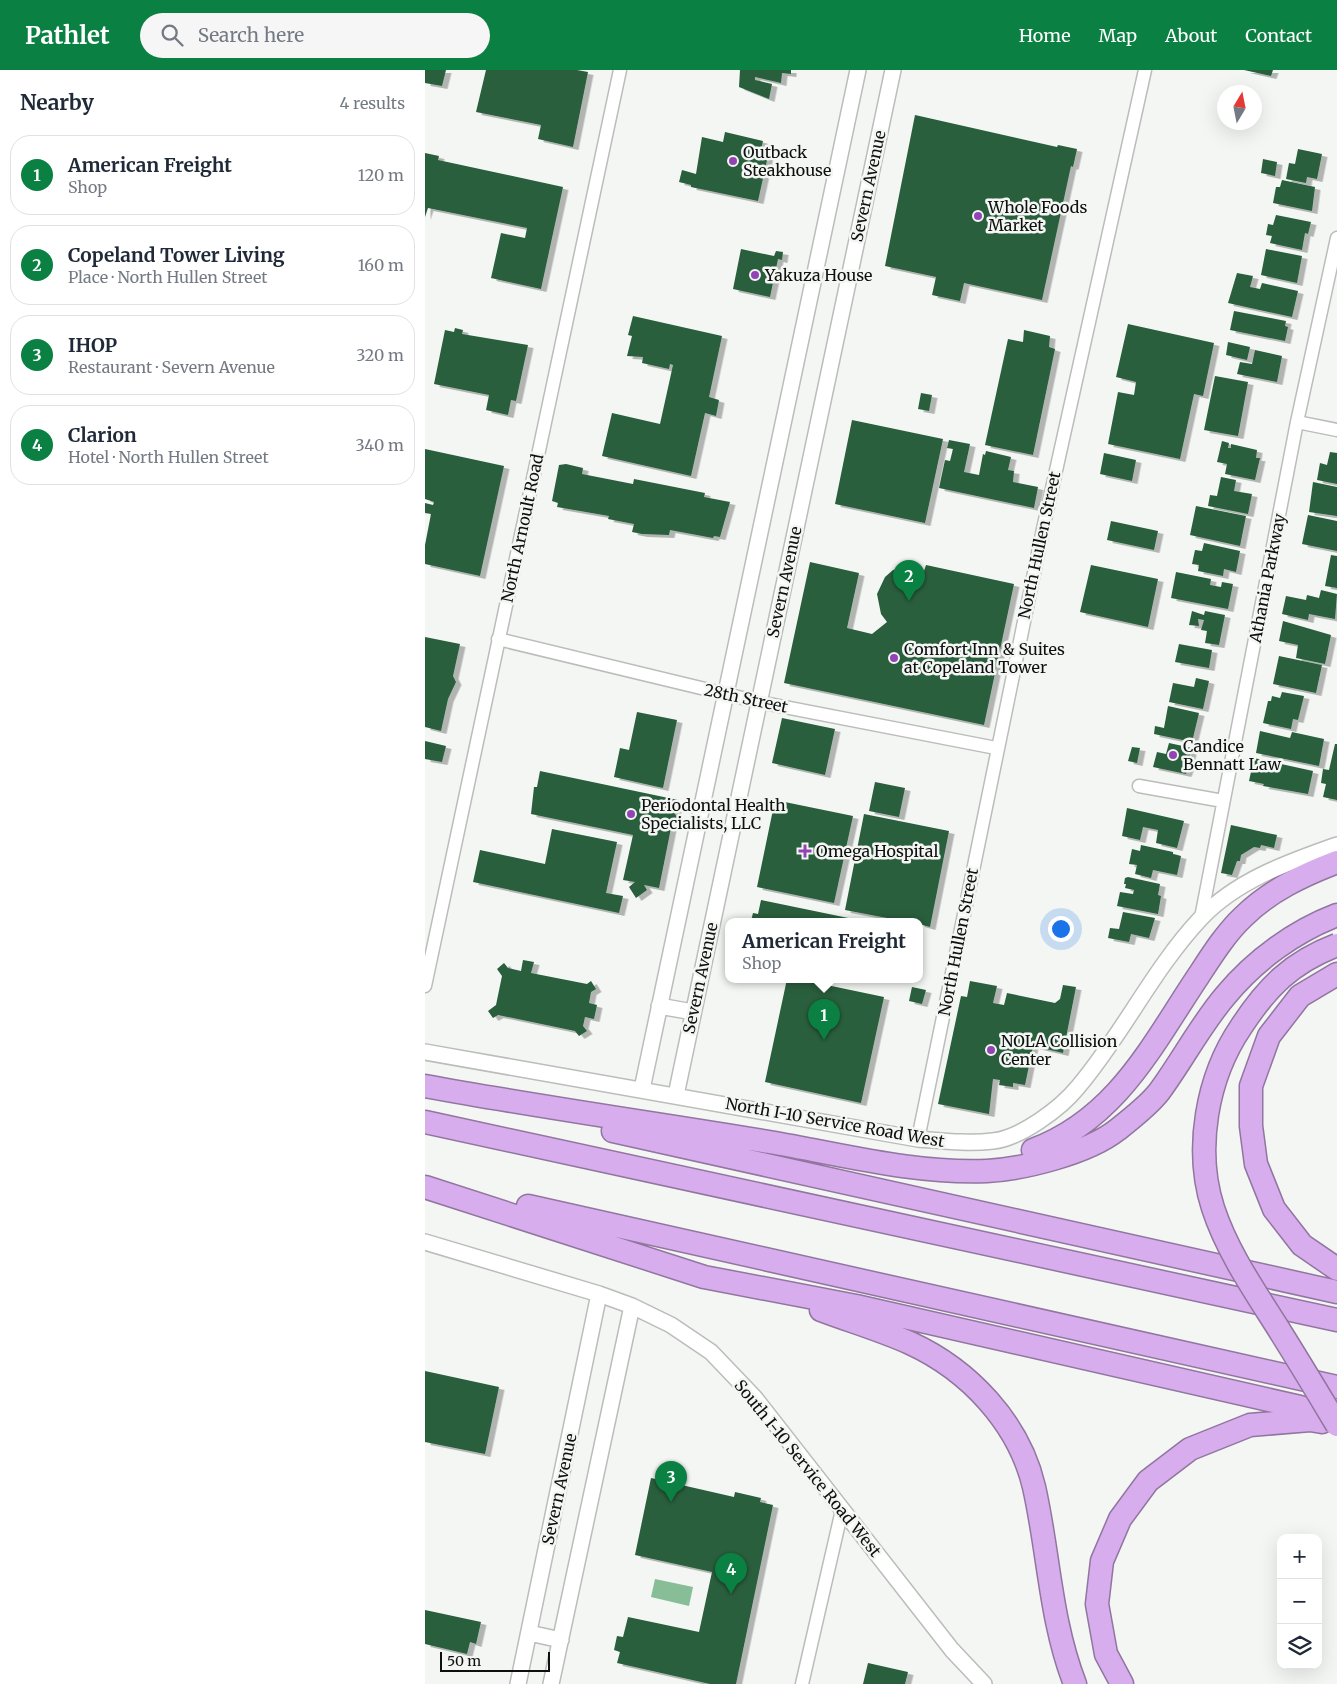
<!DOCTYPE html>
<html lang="en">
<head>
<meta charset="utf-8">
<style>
	:root { --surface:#fff; --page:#f6f6f7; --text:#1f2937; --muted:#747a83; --line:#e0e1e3; --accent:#0b8043 }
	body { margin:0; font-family:Merriweather,serif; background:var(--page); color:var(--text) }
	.controls { position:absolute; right:15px; bottom:15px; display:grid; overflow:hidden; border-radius:10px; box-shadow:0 5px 20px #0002 }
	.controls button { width:45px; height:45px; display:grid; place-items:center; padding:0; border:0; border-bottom:1px solid var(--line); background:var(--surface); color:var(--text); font:25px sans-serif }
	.compass { position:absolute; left:792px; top:15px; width:45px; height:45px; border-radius:50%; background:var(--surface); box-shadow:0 5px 20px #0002; rotate:10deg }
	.scale { position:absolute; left:15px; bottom:12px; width:110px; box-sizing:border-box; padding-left:5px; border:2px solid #0e0f0f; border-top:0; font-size:14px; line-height:18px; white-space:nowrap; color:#0e0f0f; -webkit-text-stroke:4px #f3f6f3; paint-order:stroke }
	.you { position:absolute; left:635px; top:858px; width:18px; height:18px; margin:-12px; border:4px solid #fff; border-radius:50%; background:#1a73e8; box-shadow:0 0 0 8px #1a73e833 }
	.badge { display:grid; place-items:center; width:32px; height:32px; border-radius:50%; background:var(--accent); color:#fff; font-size:16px; font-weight:700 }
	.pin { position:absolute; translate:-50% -41px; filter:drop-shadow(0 1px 2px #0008) }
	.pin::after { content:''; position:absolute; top:26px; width:18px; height:15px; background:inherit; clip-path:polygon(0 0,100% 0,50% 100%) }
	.popup { position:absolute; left:300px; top:848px; width:198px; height:65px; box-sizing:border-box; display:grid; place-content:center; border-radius:10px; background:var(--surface); filter:drop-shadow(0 1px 4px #0005); font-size:16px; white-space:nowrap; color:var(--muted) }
	.popup b { font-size:19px; color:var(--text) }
	.popup::after { content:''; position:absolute; left:50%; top:100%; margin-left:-10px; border:10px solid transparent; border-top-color:var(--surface) }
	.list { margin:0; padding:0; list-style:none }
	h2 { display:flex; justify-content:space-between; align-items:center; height:65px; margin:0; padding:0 20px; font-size:21px }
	h2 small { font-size:16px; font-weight:400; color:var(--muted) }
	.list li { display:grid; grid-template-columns:32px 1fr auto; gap:15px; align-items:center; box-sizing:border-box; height:80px; margin:0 10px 10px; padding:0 10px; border:1px solid var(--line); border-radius:20px }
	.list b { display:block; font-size:19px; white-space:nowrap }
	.list p { margin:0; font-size:16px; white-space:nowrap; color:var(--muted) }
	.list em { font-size:16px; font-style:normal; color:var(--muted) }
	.icon { flex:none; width:28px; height:28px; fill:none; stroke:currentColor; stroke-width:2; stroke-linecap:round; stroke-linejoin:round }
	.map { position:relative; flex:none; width:912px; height:1614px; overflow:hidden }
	header { display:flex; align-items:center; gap:30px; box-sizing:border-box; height:70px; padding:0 25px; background:var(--accent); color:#fff }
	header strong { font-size:24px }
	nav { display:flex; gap:28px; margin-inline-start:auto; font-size:18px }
	.search { width:350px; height:45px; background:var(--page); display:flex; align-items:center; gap:12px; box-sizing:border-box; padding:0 18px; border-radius:28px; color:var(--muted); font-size:19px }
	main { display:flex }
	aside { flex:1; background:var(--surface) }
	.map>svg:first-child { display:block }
	.water { fill:#88be97 }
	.building { fill:#295e3c; filter:url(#shadow) }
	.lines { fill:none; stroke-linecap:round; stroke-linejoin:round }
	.minor-casing { stroke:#babdba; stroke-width:15 }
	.tertiary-casing { stroke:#babdba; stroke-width:18 }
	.motorway-casing { stroke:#91769f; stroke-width:25 }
	.minor { stroke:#fff; stroke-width:12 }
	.tertiary { stroke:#fff; stroke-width:15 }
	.motorway { stroke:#d7aded; stroke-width:22 }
	.motorway-bridge-casing { stroke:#91769f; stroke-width:25; stroke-linecap:butt }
	.motorway-bridge { stroke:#d7aded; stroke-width:22 }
	.poi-dot { fill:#9244b4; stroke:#f3f6f3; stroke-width:2 }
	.labels { text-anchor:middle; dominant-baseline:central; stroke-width:5; stroke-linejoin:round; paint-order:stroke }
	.poi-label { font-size:16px; fill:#0e0f0f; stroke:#f3f6f3; text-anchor:start }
	.street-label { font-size:16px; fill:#0e0f0f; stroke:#f3f6f3 }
</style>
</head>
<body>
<header>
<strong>Pathlet</strong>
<div class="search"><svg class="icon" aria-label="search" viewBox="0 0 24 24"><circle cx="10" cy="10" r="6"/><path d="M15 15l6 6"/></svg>Search here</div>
<nav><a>Home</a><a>Map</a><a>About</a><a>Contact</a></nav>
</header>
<main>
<aside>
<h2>Nearby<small>4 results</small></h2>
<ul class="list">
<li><span class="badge">1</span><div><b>American Freight</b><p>Shop</p></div><em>120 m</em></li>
<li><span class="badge">2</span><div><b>Copeland Tower Living</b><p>Place · North Hullen Street</p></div><em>160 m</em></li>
<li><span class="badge">3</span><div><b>IHOP</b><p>Restaurant · Severn Avenue</p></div><em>320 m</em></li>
<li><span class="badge">4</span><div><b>Clarion</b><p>Hotel · North Hullen Street</p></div><em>340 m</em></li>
</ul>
</aside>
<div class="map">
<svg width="912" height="1614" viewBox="0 0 912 1614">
	<defs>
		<filter id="shadow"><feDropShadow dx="5.5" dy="3" stdDeviation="0" flood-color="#0004"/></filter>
	</defs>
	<rect width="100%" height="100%" fill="#f3f6f3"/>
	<path class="water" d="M 230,1509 L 268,1517 L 264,1536 L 226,1527 Z"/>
	<path class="building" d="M 0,0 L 21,0 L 17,16 L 0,13 Z
		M 61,0 L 152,0 L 163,2 L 148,77 L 113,69 L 116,55 L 51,42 Z
		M 315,0 L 366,0 L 366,4 L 357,3 L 356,13 L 330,7 L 330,10 L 347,14 L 344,29 L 314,17 Z
		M 819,0 L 848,0 L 846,6 Z
		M 490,45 L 632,77 L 633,75 L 652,79 L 648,97 L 646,96 L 617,230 L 539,213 L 535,231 L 507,225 L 511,207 L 460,196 Z
		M 300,62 L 338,71 L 336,79 L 344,81 L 333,131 L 266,117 L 266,115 L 254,112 L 257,100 L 271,104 L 277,67 L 298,72 Z
		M 873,79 L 897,84 L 892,109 L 882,107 L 881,113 L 861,109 L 864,93 L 870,94 Z
		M 0,83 L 14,86 L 13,90 L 138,117 L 116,219 L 66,208 L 76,163 L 100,168 L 102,158 L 3,138 L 0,147 Z
		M 838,89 L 852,92 L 850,106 L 836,103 Z
		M 857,110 L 890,117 L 887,141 L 848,133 L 851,117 L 855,117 Z
		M 851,145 L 886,152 L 883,164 L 880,163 L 877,180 L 845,173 L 847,166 L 841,165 L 843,154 L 848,155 Z
		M 316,179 L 349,186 L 351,181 L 358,182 L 357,190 L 353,189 L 345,227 L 308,219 Z
		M 841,179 L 877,186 L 872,213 L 836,205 Z
		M 812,203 L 828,206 L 825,217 L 835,219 L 837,213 L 873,221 L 867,247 L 803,233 Z
		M 809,241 L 861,251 L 860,256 L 863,257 L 860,271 L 805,260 Z
		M 208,246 L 297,266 L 284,327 L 294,330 L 291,346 L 280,343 L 266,406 L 177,386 L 187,343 L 235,354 L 248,295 L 245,294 L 244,299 L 217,293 L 218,287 L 202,286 L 207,266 L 203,265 Z
		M 703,254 L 789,273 L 778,326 L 769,324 L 755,389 L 683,374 L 693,322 L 709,325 L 711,312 L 691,307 Z
		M 30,258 L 38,260 L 37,264 L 103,275 L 91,331 L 86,330 L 83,345 L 61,340 L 64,325 L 9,314 L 20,260 L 29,262 Z
		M 599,260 L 625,266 L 624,277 L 630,279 L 608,385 L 560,375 L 583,269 L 598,272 Z
		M 803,272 L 825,277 L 822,290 L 801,285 Z
		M 830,280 L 857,286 L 852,312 L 812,304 L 815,292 L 827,294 Z
		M 790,306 L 823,312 L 813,366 L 779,360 Z
		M 496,323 L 507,325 L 504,341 L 493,339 Z
		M 427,350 L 518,369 L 500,453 L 410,434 Z
		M 524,370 L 545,374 L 539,402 L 554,405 L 558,384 L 560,385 L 561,381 L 586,387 L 583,400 L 589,401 L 588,412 L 613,417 L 609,438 L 514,418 L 520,390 L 525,391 L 528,379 L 522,378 Z
		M 797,371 L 804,373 L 803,378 L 806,378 L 806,374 L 832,380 L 831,388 L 835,388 L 830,410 L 800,404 L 802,394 L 792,392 Z
		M 0,379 L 79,396 L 55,506 L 0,494 L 0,475 L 6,444 L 0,443 L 0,433 L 8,435 L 9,432 L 0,429 Z
		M 905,382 L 912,383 L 912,414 L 892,410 L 895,393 L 902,395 Z
		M 679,383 L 711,390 L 707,411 L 675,404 Z
		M 141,394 L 158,398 L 157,404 L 208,414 L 209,409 L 280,423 L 279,427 L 305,432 L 295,467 L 289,466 L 288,468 L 245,460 L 244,465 L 217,464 L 207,462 L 209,454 L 183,449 L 184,446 L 132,437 L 133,433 L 127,431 L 134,395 Z
		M 796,407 L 811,410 L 809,421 L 827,424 L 823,444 L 783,436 L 785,425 L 792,426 Z
		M 888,412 L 912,417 L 912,446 L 884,442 Z
		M 771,436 L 821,446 L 815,476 L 765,465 Z
		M 883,445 L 912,451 L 912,481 L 877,474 Z
		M 686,451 L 733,461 L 729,480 L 682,470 Z
		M 779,473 L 815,481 L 811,502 L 799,499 L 798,506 L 773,501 L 774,495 L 767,494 L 770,480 L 777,481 Z
		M 906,485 L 912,486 L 912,518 L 900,516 Z
		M 385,492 L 434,503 L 422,558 L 447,564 L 462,552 L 456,544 L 452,524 L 460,507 L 468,500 L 489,497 L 499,501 L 501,495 L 589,514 L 559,655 L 359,613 Z
		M 666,495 L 733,509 L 723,557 L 655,542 Z
		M 751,502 L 786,509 L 785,515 L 796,517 L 797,512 L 808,514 L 803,539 L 746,528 Z
		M 896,520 L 912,524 L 910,549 L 884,544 L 883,550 L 857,544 L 861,526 L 881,530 L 882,525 L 894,528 Z
		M 767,541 L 779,545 L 780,541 L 800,545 L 794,575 L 780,573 L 782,561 L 776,560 L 779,550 L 773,549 L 774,556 L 764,555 Z
		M 858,551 L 906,565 L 900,594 L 871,588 L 873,575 L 854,571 Z
		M 0,567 L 35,574 L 28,606 L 31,612 L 23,629 L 16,661 L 0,657 Z
		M 754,574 L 787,580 L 784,598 L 750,592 Z
		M 854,586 L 897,595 L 891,623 L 848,614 Z
		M 771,608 L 784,611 L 778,639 L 744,632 L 748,613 L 769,617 Z
		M 857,622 L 879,626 L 873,650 L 868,649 L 866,659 L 838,653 L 843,631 L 846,631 L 847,626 L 855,628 Z
		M 743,636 L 774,643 L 767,672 L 729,664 L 730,656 L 739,658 Z
		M 212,642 L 252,650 L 238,718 L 189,707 L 195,678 L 204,680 Z
		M 357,648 L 410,659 L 400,705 L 347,693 Z
		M 835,661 L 865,668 L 867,662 L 899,669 L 894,696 L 831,683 Z
		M 0,671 L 21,676 L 17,692 L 0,689 Z
		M 744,673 L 767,678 L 765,686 L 768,686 L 761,704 L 728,697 L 732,682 L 741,684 Z
		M 910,674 L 912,674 L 912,730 L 898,727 L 901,714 L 896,713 L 898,699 L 904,700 Z
		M 707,677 L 715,678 L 712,693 L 703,691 Z
		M 829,688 L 888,701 L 883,724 L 838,716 L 839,714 L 824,711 Z
		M 115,701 L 253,730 L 250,744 L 252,747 L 250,755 L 246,758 L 234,818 L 219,815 L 222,820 L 211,828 L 204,817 L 210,812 L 198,810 L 208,765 L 106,744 L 109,717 L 112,717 Z
		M 450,712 L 480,718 L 474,747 L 444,741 Z
		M 350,730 L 428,746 L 409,833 L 332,817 Z
		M 702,738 L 759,751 L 752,778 L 731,773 L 733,760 L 718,757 L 715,770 L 697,766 Z
		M 439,744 L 524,761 L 505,857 L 494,854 L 494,851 L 478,851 L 420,840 Z
		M 806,755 L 852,765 L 849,778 L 836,775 L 835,778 L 829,777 L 816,785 L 815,791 L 812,791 L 807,805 L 796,803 Z
		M 127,759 L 192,772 L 181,823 L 198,826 L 194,843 L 48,812 L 55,780 L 120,794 Z
		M 716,775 L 748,782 L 748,784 L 756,786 L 752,805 L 728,800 L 726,808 L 710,804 L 712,795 L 704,794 L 707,779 L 715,781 Z
		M 703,807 L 735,814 L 733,825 L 736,826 L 733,844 L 692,836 L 695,822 L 708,824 L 709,820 L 700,818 L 701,814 L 699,814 L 700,808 Z
		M 336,830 L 428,849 L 427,851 L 326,851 L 328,843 L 333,844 Z
		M 698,842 L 730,848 L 724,868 L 706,864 L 704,872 L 683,868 L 685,858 L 694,859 Z
		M 98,890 L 109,892 L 106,903 L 162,914 L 166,911 L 171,919 L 166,922 L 164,933 L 172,935 L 169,949 L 160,947 L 158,956 L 162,961 L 154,966 L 150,961 L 73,945 L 68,948 L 63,941 L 71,935 L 77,906 L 72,899 L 79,893 L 83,898 L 96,901 Z
		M 362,909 L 373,909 L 459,927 L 436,1033 L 340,1012 Z
		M 545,911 L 572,916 L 568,933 L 579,935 L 582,923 L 630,933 L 635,929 L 638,915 L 651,917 L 638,983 L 608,976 L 600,1015 L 588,1013 L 588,1017 L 574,1015 L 575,1010 L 568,1009 L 564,1044 L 513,1034 L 536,926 L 542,927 Z
		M 487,917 L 501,920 L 497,934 L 484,931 Z
		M 0,1301 L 74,1317 L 60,1384 L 0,1372 Z
		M 226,1408 L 309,1427 L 310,1422 L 336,1428 L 335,1432 L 348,1435 L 311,1614 L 285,1614 L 192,1593 L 195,1582 L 189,1580 L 192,1566 L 198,1567 L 203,1547 L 274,1562 L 287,1502 L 210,1485 Z
		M 0,1540 L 56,1552 L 51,1574 L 45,1572 L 42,1584 L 0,1574 Z
		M 443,1593 L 483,1602 L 480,1614 L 438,1614 Z"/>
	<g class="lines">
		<g class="minor-casing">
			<path id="minor" d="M 872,352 L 912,360
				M 73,569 L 334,632 L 571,678
				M 714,716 L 798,731
				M 776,848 L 872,352 L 912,168
				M 0,916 L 195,0
				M 493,1069 L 618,459 L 720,0
				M 377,1614 L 417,1440"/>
		</g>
		<g class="tertiary-casing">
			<path id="tertiary" d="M 234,936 L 268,942
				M 0,982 L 493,1069 C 518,1071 543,1074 568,1071 C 596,1068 636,1038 653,1017 C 698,964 728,899 776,848 C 812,810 864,792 912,775
				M 217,1019 L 433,0
				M 251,1025 L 468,0
				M 0,1172 L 174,1224 L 207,1236 L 246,1255 L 286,1282 L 330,1328 L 527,1580 L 559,1614
				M 104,1563 L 136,1570
				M 93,1614 L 174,1224
				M 126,1614 L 207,1236"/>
		</g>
		<g class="motorway-casing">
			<path id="motorway" d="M 912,904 L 875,926 L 844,966 L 826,1016 L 826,1056 L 831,1094 L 849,1139 L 877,1175 L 912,1199
				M 0,1016 C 114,1037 229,1053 344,1072 C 416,1084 488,1104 562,1101 C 599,1099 663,1083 692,1060 C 706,1049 723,1036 734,1022 C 757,991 776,954 801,925 C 830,890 870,861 912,845
				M 0,1052 L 912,1250
				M 188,1061 L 912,1222
				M 608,1080 C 692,1049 727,975 774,905 C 787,885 801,863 818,847 C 844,821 878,805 912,792
				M 0,1117 L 279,1207 L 431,1236 L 875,1337 L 912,1348
				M 103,1136 L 912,1317
				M 396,1240 C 425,1251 456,1260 485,1273 C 544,1300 594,1353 609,1417 C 624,1483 625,1550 650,1614
				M 697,1614 L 681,1584 L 672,1534 L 677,1491 L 695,1449 L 723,1411 L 765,1379 L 825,1355 L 885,1350 L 897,1352"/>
		</g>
		<use href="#minor" class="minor"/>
		<use href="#tertiary" class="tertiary"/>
		<use href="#motorway" class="motorway"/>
		<g class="motorway-bridge-casing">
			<path id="motorway-bridge" d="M 912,875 C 867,892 842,917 816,957 C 782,1007 769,1079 788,1138 C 802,1181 829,1220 853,1258 C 873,1290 893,1323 912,1355"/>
		</g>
		<use href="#motorway-bridge" class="motorway-bridge"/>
	</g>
	<g class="poi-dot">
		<circle cx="308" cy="91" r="5"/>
		<circle cx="553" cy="146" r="5"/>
		<circle cx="330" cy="205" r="5"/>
		<circle cx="469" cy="588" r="5"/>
		<circle cx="748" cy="685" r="5"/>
		<circle cx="206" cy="744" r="5"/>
		<path d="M377.5 773.5h5v5h5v5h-5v5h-5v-5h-5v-5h5z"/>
		<circle cx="566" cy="980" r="5"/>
	</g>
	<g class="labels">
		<g class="poi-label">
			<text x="318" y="82">Outback<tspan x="318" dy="18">Steakhouse</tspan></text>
			<text x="563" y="137">Whole Foods<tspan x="563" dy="18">Market</tspan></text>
			<text x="340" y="205">Yakuza House</text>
			<text x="479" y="579">Comfort Inn &amp; Suites<tspan x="479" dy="18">at Copeland Tower</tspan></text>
			<text x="758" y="676">Candice<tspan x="758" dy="18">Bennatt Law</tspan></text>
			<text x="216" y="735">Periodontal Health<tspan x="216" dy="18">Specialists, LLC</tspan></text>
			<text x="391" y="781">Omega Hospital</text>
			<text x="576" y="971">NOLA Collision<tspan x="576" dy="18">Center</tspan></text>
		</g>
		<g class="street-label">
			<text transform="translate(443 116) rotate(-78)">Severn Avenue</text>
			<text transform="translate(97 458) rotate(-78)">North Arnoult Road</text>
			<text transform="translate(614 475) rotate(-78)">North Hullen Street</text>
			<text transform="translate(842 508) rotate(-79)">Athania Parkway</text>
			<text transform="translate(359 512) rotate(-78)">Severn Avenue</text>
			<text transform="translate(321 628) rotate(12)">28th Street</text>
			<text transform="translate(533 872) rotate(-79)">North Hullen Street</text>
			<text transform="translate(275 908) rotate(-78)">Severn Avenue</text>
			<text transform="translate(410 1052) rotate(10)">North I-10 Service Road West</text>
			<text transform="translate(383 1398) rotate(51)">South I-10 Service Road West</text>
			<text transform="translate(134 1419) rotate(-78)">Severn Avenue</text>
		</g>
	</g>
</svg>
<div class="controls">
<button>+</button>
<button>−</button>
<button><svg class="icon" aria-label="layers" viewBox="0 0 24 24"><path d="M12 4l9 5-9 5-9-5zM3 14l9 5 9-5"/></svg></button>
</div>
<svg class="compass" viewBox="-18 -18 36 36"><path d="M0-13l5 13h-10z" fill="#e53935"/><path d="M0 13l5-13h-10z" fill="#747a83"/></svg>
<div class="scale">50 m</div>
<div class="you"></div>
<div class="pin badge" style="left:399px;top:970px">1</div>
<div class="popup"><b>American Freight</b>Shop</div>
<div class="pin badge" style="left:484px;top:531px">2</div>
<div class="pin badge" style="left:246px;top:1432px">3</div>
<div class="pin badge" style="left:306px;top:1524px">4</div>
</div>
</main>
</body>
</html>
